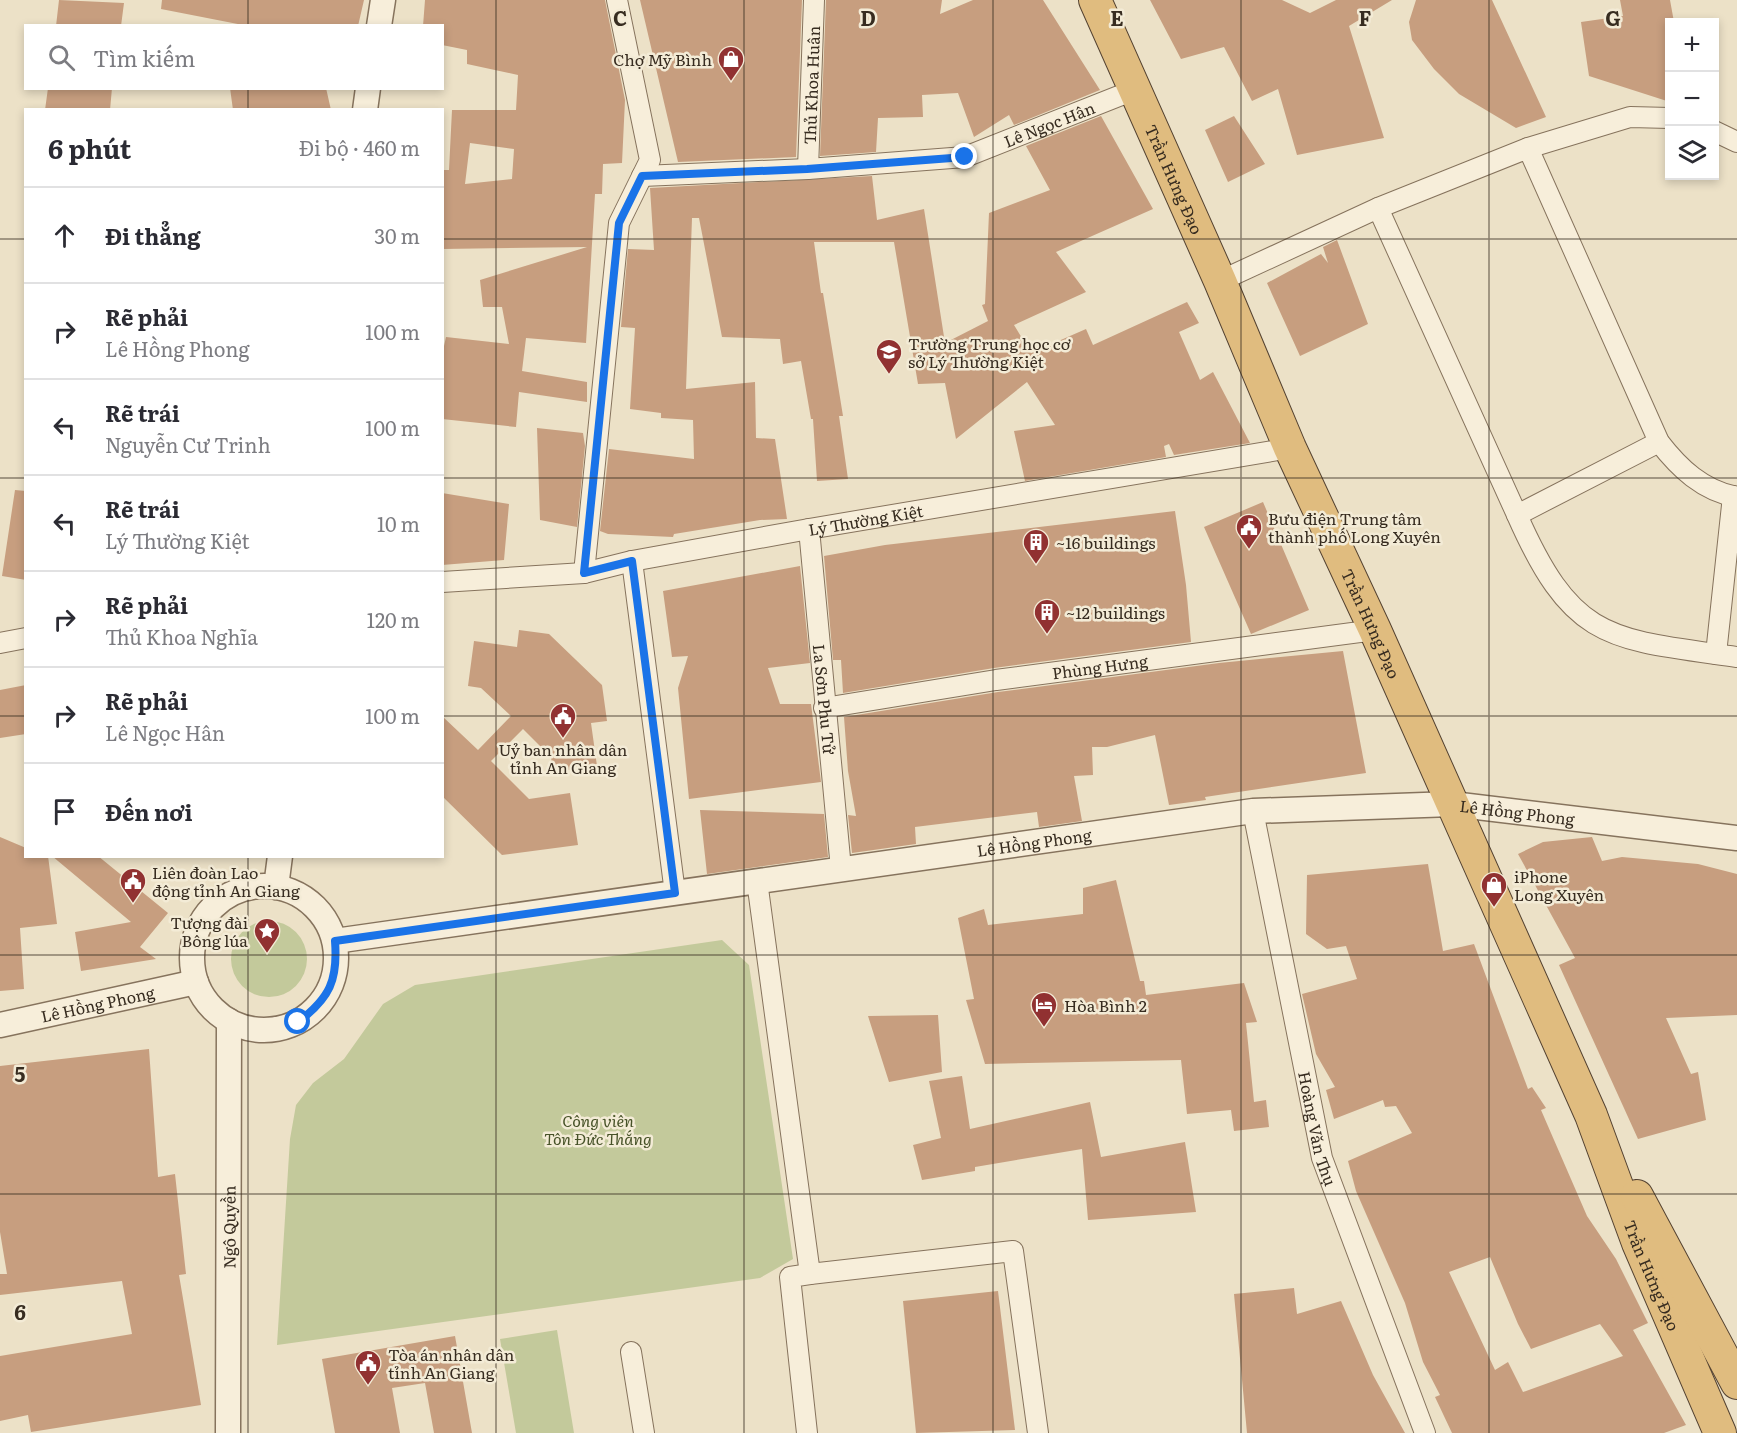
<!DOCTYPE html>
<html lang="vi">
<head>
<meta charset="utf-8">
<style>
	:root { --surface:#fff; --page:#f7f7f7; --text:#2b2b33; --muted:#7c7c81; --line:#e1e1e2 }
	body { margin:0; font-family:Literata,serif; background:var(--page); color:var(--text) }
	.controls { position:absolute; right:18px; top:18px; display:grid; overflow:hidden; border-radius:0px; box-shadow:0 3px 9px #0003 }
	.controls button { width:54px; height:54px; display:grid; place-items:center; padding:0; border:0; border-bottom:2px solid var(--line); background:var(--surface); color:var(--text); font:30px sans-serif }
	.stop { position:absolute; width:18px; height:18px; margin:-14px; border:4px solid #1a73e8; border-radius:50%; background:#fff }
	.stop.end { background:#1a73e8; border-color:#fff; box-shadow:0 2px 6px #0008 }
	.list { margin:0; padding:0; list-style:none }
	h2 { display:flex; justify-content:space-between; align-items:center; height:78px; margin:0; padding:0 24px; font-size:26px }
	h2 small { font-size:20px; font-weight:400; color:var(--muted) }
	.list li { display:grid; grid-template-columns:39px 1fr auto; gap:18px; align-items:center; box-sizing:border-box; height:96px; padding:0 24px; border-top:2px solid var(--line) }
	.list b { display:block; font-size:22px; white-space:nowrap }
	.list p { margin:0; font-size:20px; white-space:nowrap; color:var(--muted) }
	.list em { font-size:20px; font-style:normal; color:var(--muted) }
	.icon { flex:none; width:33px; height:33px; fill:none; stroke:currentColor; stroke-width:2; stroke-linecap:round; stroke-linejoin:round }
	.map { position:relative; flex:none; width:1737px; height:1433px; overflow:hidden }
	.search { position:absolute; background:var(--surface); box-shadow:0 3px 9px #0003; left:24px; top:24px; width:420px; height:66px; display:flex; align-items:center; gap:15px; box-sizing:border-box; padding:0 21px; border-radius:0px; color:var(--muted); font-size:22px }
	.panel { position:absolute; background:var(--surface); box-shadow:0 3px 9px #0003; left:24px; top:108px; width:420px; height:750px; border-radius:0px }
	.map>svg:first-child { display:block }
	.green { fill:#c3c99b }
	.building { fill:#c79e7f; fill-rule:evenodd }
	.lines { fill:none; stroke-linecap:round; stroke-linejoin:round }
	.minor-casing { stroke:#86735d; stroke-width:22 }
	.tertiary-casing { stroke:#86735d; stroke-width:27 }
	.trunk-casing { stroke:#544231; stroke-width:34 }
	.minor { stroke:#f7eeda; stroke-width:20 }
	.tertiary { stroke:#f7eeda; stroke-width:24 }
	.trunk { stroke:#e0bc7f; stroke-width:32 }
	.route { stroke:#1a73e8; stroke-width:8 }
	.grid { fill:none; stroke:#372c20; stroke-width:1.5; stroke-opacity:0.55 }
	.labels { text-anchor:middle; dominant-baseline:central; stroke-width:5; stroke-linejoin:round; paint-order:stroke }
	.poi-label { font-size:16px; fill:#372c20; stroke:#f3ebd6; text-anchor:start }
	.street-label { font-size:16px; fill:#372c20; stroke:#f3ebd6 }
	.park-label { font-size:16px; font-style:italic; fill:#475228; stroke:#f3ebd6 }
	.grid-label { font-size:20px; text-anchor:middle; font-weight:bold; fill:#372c20; stroke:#f3ebd6; stroke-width:5; stroke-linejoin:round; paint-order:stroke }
</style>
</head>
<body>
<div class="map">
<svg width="1737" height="1433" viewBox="0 0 1737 1433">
	<rect width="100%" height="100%" fill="#ece1c7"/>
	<path class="green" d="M231 959a38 38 0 1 1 76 0a38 38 0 1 1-76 0Z
		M 722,940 L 749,965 L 793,1259 L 760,1278 L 277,1345 L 290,1139 L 296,1105 L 313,1083 L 344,1059 L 383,1004 L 415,985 Z
		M 557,1330 L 574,1433 L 516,1433 L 500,1339 Z"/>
	<path class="building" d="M 59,0 L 124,3 L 121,26 L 56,26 Z
		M 162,0 L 364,0 L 358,26 L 248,26 L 161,9 Z
		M 425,0 L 605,0 L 625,100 L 622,163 L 603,164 L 602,194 L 595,194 L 586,343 L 526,338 L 522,371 L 587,382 L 587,402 L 519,392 L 516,427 L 442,419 L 442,355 L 446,337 L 509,344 L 502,307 L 483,307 L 480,280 L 587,247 L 442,249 L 442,170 L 449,170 L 452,110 L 516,110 L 518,75 L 467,64 L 467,50 L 442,45 L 442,26 L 423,26 ZM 470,143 L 514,149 L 512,179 L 465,184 Z
		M 640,0 L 802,0 L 796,157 L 678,162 Z
		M 826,0 L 942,0 L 940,14 L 973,0 L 1043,0 L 1100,90 L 1014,125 L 1009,115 L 974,137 L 958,93 L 922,95 L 923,117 L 878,118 L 876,152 L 820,156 Z
		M 1150,0 L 1282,0 L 1310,13 L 1336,0 L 1392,0 L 1349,26 L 1384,138 L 1297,155 L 1278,89 L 1252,101 L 1224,47 L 1181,59 Z
		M 1416,0 L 1492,0 L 1546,117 L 1516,128 L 1459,94 L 1434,69 L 1412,40 L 1409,22 Z
		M 1620,0 L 1670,0 L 1674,22 L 1670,22 L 1670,102 L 1589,76 L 1581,22 L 1623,16 Z
		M 48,88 L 112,88 L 110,110 L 45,110 Z
		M 230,88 L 326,88 L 331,110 L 233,110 Z
		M 1101,116 L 1153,209 L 1056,252 L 1086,292 L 1014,325 L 1031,353 L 1086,329 L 1093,345 L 1187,302 L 1199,323 L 1179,332 L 1200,380 L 1213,372 L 1250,443 L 1174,455 L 1169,444 L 1164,446 L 1166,457 L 1025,481 L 1014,431 L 1055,425 L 1027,382 L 956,439 L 945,383 L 918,384 L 894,242 L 814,242 L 821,293 L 823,293 L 843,416 L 839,416 L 848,479 L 817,481 L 813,419 L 811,419 L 801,361 L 783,364 L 780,339 L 722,337 L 699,218 L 692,218 L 686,389 L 755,382 L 756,438 L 775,439 L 787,519 L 760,520 L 674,534 L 673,537 L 608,534 L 600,531 L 609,449 L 694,459 L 693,420 L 661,418 L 661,413 L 630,409 L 635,328 L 621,327 L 628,249 L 654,250 L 650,188 L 872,176 L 877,220 L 924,209 L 945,343 L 988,321 L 982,305 L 985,304 L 989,213 L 1050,190 L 1026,146 Z
		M 1234,116 L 1265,164 L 1228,182 L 1205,130 Z
		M 1337,240 L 1368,324 L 1300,356 L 1267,283 L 1321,254 L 1328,263 L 1323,247 Z
		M 537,428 L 583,433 L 585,446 L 577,527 L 540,520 Z
		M 15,490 L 26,491 L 26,580 L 2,576 Z
		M 442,493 L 509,504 L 504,560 L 442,565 Z
		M 1263,502 L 1309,610 L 1251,634 L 1204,527 Z
		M 1175,511 L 1186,585 L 1191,642 L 994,668 L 843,693 L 841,660 L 833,660 L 824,556 L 885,545 Z
		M 800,566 L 810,663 L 768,668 L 780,704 L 811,704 L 821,782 L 689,799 L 678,688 L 688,656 L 672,657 L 663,591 Z
		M 519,630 L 549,634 L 602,685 L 607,721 L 591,723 L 597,766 L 553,772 L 551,757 L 523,729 L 491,761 L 529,799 L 570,793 L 578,845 L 502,855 L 442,796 L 442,716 L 478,750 L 511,716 L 481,688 L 468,686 L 474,641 L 517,647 Z
		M 1343,651 L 1366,773 L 1205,797 L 1206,800 L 1169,805 L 1155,735 L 1107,747 L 1092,747 L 1093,775 L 1074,776 L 1082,821 L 1039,827 L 1037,812 L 915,827 L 916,844 L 852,853 L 848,815 L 856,816 L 848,771 L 844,717 L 998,692 L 1219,663 Z
		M 26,685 L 26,734 L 0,738 L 0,690 Z
		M 700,810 L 824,814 L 828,857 L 707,874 Z
		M 0,837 L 26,848 L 26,856 L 48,856 L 57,924 L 20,928 L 24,989 L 0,991 Z
		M 1592,837 L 1602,861 L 1622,857 L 1698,864 L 1737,874 L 1737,1015 L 1666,1018 L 1691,1074 L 1698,1072 L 1706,1120 L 1638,1139 L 1559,965 L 1575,958 L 1518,854 L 1543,842 Z
		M 52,856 L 98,856 L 168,913 L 140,947 L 156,959 L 81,971 L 75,932 L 131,922 Z
		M 1428,864 L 1443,951 L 1474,944 L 1528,1089 L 1532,1087 L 1546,1108 L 1541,1110 L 1587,1216 L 1616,1259 L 1648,1323 L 1633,1330 L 1686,1425 L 1664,1433 L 1452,1433 L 1435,1397 L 1440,1395 L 1423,1362 L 1405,1303 L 1356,1191 L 1348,1161 L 1412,1133 L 1396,1106 L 1385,1107 L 1383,1100 L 1334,1119 L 1326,1090 L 1335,1087 L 1316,1054 L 1302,994 L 1357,979 L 1346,946 L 1327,949 L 1306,934 L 1307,875 ZM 1490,1257 L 1518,1324 L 1531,1349 L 1600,1324 L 1623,1356 L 1523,1392 L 1508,1362 L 1495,1370 L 1449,1272 Z
		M 1116,880 L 1140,981 L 1144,981 L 1146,995 L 1244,983 L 1257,1022 L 1246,1023 L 1254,1102 L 1266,1100 L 1269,1127 L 1234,1131 L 1231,1110 L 1187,1114 L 1181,1060 L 985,1064 L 966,1000 L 974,999 L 958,918 L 984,909 L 988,925 L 1083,914 L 1083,888 Z
		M 938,1015 L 942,1072 L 889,1082 L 868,1016 Z
		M 149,1049 L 158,1177 L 175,1174 L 186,1274 L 179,1275 L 201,1405 L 31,1432 L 28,1415 L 0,1421 L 0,1356 L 132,1334 L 122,1281 L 0,1295 L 0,1274 L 7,1274 L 0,1232 L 0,1066 Z
		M 962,1076 L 970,1129 L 1090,1102 L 1101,1157 L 1185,1142 L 1196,1212 L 1088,1220 L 1082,1149 L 975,1167 L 975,1171 L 922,1180 L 913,1145 L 941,1138 L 929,1081 Z
		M 1294,1288 L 1297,1314 L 1341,1301 L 1373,1375 L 1405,1433 L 1247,1433 L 1234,1294 Z
		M 998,1291 L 1015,1430 L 916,1433 L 903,1301 Z
		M 455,1336 L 472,1433 L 434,1433 L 425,1383 L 392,1388 L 400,1433 L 335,1433 L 322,1359 Z"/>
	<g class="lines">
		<g class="minor-casing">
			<g id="minor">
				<path d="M 1714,131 L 1737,142"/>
				<path d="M 1528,148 L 1630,117 L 1670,118"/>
				<path id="s1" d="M 808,169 L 814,0"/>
				<path id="s2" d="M 642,176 L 808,169 L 965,157 L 1134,90"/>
				<path d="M 1378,208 L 1517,515 L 1659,442"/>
				<path d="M 1220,281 L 1378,208 L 1528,148 L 1659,442 C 1679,468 1703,491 1737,497"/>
				<path d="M 1517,515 C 1573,642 1609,639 1737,657"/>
				<path id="s3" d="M 809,529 L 841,869"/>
				<path d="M 632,561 L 675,893"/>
				<path d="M 584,573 L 619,223 L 650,160 L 617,0"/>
				<path id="s4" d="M 442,582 L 584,573 L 632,561 L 809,529 L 1290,448"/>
				<path d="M 0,643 L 26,638"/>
				<path d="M 1716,654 L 1733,496"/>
				<path id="s5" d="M 824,708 L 996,680 L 1375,630"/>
				<path id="s6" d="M 1253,811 L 1322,1158 L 1425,1433"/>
				<path d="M 757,881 L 810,1274 L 1013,1251 L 1038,1433"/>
				<path d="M 631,1352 L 644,1433"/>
				<path d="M 807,1433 L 790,1277 L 810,1274"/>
			</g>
		</g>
		<g class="tertiary-casing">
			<g id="tertiary">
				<path d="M 379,26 L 383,0"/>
				<path d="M 365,110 L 368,88"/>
				<circle cx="264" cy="958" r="72"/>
				<path d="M 276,887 L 280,856"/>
				<path id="s7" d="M 335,941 L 1253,811 L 1452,804 L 1737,838"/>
				<path id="s8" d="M 0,1025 L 196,982"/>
				<path id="s9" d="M 228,1433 L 229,1021"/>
			</g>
		</g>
		<g class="trunk-casing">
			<g id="trunk">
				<path id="s10" d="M 1095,0 L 1220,281 L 1290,448 L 1375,630 L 1591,1115 L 1638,1243 L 1720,1433"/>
				<path d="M 1637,1196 L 1737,1383"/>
			</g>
		</g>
		<use href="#minor" class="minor"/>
		<use href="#tertiary" class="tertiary"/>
		<use href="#trunk" class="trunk"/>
	</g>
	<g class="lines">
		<path class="route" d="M 298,1022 C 330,998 338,980 335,941 L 675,893 L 632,561 L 584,573 L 619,223 L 642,176 L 807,169 L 965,157"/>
	</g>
	<path class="grid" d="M 248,0 L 248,26M 496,0 L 496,1433M 744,0 L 744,1433M 993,0 L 993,1433M 1241,0 L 1241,1433M 1489,0 L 1489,1433M 248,88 L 248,110M 0,239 L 26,239M 442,239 L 1737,239M 0,478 L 26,478M 442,478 L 1737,478M 0,716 L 26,716M 442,716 L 1737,716M 248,856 L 248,1433M 0,955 L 1737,955M 0,1194 L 1737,1194"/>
	<defs>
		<g id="shop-pin" transform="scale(1.35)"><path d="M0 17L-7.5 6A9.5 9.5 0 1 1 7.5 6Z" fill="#913131" stroke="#f3ebd6"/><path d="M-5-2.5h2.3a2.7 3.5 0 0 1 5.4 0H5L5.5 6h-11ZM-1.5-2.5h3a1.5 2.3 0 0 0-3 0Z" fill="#fff"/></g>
		<g id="school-pin" transform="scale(1.35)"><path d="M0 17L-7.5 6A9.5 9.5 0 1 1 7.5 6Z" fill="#913131" stroke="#f3ebd6"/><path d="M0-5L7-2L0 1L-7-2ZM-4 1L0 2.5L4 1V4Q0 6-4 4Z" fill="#fff"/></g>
		<g id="civic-pin" transform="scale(1.35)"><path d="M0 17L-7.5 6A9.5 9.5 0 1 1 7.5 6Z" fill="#913131" stroke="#f3ebd6"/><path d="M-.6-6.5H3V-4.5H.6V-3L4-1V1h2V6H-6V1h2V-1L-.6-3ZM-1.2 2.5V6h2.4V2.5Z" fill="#fff"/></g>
		<g id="building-pin" transform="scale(1.35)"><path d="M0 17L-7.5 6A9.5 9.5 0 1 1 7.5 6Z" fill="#913131" stroke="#f3ebd6"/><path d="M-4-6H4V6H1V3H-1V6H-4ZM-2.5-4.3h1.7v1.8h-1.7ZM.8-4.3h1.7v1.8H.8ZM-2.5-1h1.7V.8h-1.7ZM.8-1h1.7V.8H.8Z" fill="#fff"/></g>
		<g id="sight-pin" transform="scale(1.35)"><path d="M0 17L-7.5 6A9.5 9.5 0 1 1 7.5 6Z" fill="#913131" stroke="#f3ebd6"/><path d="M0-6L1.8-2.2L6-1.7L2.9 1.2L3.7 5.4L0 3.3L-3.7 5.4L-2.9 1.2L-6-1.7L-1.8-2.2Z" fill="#fff"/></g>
		<g id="hotel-pin" transform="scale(1.35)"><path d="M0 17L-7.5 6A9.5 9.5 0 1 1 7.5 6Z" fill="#913131" stroke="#f3ebd6"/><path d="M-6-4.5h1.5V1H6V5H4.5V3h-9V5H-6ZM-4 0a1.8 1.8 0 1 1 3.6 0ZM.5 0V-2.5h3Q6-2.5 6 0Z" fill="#fff"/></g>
	</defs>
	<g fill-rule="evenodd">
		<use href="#shop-pin" x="731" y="59"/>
		<use href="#school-pin" x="889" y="352"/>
		<use href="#civic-pin" x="1249" y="527"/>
		<use href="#building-pin" x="1036" y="542"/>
		<use href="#building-pin" x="1047" y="612"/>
		<use href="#civic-pin" x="563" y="716"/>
		<use href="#civic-pin" x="133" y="881"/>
		<use href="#shop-pin" x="1494" y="885"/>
		<use href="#sight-pin" x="267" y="931"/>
		<use href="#hotel-pin" x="1044" y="1005"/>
		<use href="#civic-pin" x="368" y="1363"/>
	</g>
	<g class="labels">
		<g class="poi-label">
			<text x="712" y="59" text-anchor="end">Chợ Mỹ Bình</text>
			<text x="908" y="343">Trường Trung học cơ<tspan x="908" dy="18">sở Lý Thường Kiệt</tspan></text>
			<text x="1268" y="518">Bưu điện Trung tâm<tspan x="1268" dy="18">thành phố Long Xuyên</tspan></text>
			<text x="1056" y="542">~16 buildings</text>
			<text x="1066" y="612">~12 buildings</text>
			<text x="563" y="749" text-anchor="middle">Uỷ ban nhân dân<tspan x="563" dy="18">tỉnh An Giang</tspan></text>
			<text x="152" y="872">Liên đoàn Lao<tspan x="152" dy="18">động tỉnh An Giang</tspan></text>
			<text x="1514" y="876">iPhone<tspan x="1514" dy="18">Long Xuyên</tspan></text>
			<text x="248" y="922" text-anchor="end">Tượng đài<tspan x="248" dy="18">Bông lúa</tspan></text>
			<text x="1064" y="1005">Hòa Bình 2</text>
			<text x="388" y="1354">Tòa án nhân dân<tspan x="388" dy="18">tỉnh An Giang</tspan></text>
		</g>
		<g class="street-label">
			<text stroke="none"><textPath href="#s1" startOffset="84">Thủ Khoa Huân</textPath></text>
			<text stroke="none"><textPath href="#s2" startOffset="414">Lê Ngọc Hân</textPath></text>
			<text stroke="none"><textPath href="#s10" startOffset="196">Trần Hưng Đạo</textPath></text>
			<text stroke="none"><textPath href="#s4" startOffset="429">Lý Thường Kiệt</textPath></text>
			<text stroke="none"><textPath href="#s10" startOffset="682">Trần Hưng Đạo</textPath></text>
			<text stroke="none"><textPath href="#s5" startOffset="279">Phùng Hưng</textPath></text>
			<text stroke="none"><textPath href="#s3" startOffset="171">La Sơn Phu Tử</textPath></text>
			<text stroke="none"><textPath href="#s7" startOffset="1192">Lê Hồng Phong</textPath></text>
			<text stroke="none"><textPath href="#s7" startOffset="706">Lê Hồng Phong</textPath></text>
			<text stroke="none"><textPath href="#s8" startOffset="100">Lê Hồng Phong</textPath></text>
			<text stroke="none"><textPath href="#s6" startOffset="324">Hoàng Văn Thụ</textPath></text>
			<text stroke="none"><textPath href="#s9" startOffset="206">Ngô Quyền</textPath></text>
			<text stroke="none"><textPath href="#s10" startOffset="1392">Trần Hưng Đạo</textPath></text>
		</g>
		<g class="park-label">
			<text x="598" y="1120">Công viên<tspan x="598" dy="18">Tôn Đức Thắng</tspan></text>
		</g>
	</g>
	<g class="grid-label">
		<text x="620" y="26">C</text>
		<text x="868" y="26">D</text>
		<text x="1117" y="26">E</text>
		<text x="1365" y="26">F</text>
		<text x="1613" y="26">G</text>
		<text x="20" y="1082">5</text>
		<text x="20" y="1320">6</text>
	</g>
</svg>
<div class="controls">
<button>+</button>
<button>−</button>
<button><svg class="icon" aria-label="layers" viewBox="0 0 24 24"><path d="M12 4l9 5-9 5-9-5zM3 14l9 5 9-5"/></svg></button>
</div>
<div class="stop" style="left:298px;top:1022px"></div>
<div class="stop end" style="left:965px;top:157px"></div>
<div class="search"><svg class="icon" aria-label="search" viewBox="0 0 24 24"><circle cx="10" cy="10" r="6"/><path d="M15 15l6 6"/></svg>Tìm kiếm</div>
<section class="panel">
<h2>6 phút<small>Đi bộ · 460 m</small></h2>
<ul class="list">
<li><svg class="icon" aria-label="ahead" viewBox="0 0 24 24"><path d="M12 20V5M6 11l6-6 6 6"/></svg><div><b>Đi thẳng</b></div><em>30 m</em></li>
<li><svg class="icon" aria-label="right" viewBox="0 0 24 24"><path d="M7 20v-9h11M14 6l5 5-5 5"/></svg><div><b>Rẽ phải</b><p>Lê Hồng Phong</p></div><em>100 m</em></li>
<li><svg class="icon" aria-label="left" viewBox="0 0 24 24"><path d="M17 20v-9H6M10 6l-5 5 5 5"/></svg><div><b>Rẽ trái</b><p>Nguyễn Cư Trinh</p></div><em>100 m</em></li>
<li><svg class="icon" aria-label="left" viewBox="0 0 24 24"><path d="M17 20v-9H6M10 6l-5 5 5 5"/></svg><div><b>Rẽ trái</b><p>Lý Thường Kiệt</p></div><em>10 m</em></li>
<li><svg class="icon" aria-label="right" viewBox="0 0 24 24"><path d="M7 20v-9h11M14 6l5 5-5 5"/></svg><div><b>Rẽ phải</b><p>Thủ Khoa Nghĩa</p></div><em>120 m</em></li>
<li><svg class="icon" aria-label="right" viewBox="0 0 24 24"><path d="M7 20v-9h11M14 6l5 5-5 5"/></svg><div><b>Rẽ phải</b><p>Lê Ngọc Hân</p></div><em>100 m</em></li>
<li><svg class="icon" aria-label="arrive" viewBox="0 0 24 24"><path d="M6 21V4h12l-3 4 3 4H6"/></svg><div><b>Đến nơi</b></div></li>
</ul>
</section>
</div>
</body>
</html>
